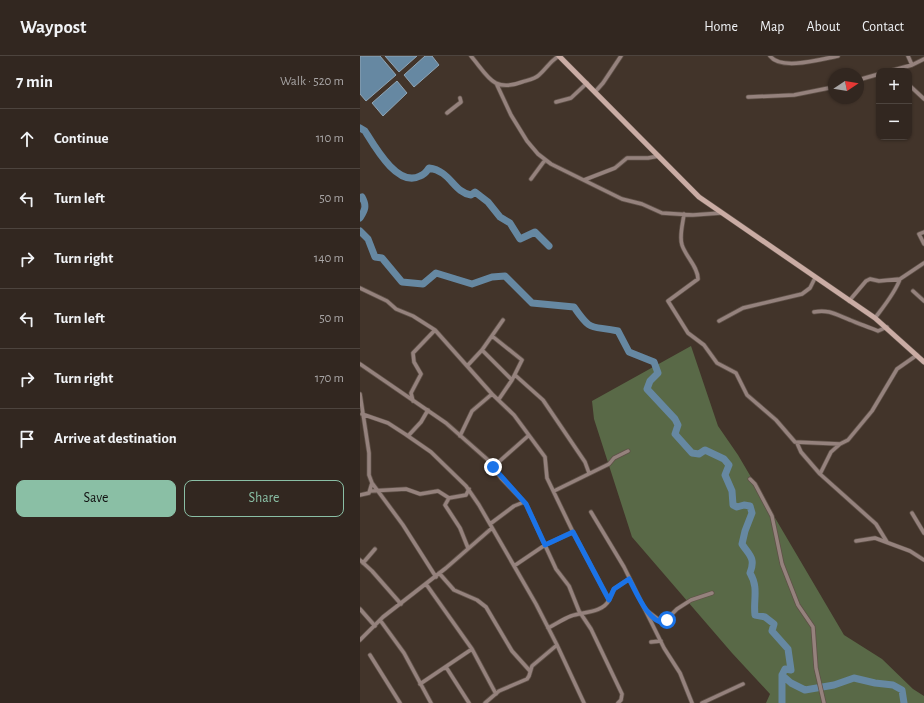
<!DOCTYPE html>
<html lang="en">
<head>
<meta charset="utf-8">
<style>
	:root { --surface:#322720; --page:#3a2f29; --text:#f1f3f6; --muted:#a8a5a5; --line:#4d443e; --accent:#8abfa5 }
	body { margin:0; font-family:"Alegreya Sans",sans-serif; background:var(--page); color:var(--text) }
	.controls { position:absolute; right:12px; top:12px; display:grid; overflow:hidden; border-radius:8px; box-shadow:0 1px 3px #0004 }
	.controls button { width:36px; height:36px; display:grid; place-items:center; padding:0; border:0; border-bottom:1px solid var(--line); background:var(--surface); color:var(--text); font:20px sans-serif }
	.compass { position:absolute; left:468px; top:12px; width:36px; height:36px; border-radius:50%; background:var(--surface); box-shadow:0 1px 3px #0004; rotate:78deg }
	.stop { position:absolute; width:12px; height:12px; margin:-9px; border:3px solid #1a73e8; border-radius:50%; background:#fff }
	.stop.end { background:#1a73e8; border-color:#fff; box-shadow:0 1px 4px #0008 }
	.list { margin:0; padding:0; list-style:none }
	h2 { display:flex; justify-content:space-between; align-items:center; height:52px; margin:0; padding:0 16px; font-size:17px }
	h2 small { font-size:13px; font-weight:400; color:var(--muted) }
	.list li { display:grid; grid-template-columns:26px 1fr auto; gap:12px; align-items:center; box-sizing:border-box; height:60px; padding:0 16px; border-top:1px solid var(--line) }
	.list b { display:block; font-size:15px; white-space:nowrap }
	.list em { font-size:13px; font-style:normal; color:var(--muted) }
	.actions { display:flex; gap:8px; padding:12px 16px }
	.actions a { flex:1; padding:9px 0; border:1px solid var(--accent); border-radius:8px; text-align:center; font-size:14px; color:var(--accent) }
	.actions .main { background:var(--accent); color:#111 }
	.icon { flex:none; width:22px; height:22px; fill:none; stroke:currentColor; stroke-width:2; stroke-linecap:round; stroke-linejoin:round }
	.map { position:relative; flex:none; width:564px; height:647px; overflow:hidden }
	header { display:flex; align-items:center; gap:24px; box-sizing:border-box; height:56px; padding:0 20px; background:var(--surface); border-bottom:1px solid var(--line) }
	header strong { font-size:19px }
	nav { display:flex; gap:22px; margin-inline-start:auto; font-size:14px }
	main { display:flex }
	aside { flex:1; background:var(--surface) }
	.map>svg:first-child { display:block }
	.forest { fill:#596947 }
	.water { fill:#6688a2; stroke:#91a6b6 }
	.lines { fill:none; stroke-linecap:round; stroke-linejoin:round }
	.river { stroke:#6688a2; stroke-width:7 }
	.street-casing { stroke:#5f5148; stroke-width:5 }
	.secondary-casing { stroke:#5f5148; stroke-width:6 }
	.street { stroke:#95827d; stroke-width:3.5 }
	.secondary { stroke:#caaca4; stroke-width:5 }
	.route { stroke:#1a73e8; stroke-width:5 }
</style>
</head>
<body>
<header>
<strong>Waypost</strong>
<nav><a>Home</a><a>Map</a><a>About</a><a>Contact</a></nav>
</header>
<main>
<aside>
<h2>7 min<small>Walk · 520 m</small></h2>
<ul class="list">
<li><svg class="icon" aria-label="ahead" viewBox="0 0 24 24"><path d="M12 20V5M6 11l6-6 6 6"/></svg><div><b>Continue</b></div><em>110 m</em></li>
<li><svg class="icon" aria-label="left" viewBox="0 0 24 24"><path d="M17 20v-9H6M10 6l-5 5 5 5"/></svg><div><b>Turn left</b></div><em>50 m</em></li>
<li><svg class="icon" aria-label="right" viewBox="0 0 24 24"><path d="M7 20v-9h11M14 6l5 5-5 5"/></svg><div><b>Turn right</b></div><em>140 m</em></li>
<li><svg class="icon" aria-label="left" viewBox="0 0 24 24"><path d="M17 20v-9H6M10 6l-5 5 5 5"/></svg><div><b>Turn left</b></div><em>50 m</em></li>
<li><svg class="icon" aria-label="right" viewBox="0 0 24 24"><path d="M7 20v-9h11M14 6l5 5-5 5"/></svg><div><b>Turn right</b></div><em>170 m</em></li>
<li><svg class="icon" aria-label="arrive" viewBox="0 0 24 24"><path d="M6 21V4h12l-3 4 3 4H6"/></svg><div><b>Arrive at destination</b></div></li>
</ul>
<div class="actions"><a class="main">Save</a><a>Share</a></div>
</aside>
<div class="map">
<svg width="564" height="647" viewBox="0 0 564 647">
	<rect width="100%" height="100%" fill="#42342a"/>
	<path class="forest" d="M 331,290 L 358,370 L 378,399 L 484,579 L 522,603 L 553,633 L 564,640 L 564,647 L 406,647 L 410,638 L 372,597 L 272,481 L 234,363 L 232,345 Z"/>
	<path class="water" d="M 0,0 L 20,0 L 36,19 L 6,45 L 0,38 Z
		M 25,0 L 57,0 L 39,16 Z
		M 65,0 L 72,0 L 79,9 L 54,31 L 44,19 Z
		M 37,25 L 47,37 L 23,60 L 12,47 Z"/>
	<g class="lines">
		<path class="river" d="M 0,72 L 5,75 C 15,91 38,132 60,120 C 64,119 67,115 69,112 C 91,115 93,136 111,139 L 115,136 L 128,146 L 140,161 L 150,167 L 160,183 L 175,176 L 189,190
			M 0,142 L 2,141 C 7,150 5,154 0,162
			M 0,175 L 8,183 L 15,201 L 22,202 L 42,226 L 63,228 L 76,217 L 112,228 L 132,221 L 145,220 L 172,247 L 214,251 C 232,277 230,269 258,275 L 269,296 L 294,306 L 298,317 L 290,325 L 287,333 L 315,363 L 318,369 L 315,378 L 332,397 L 339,398 L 345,394 L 364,403 L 369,409 L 365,419 L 372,435 L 373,449 L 377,451 L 384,449 L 390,450 L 392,457 L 385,475 L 382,488 C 389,499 396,502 390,517 C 399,532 393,544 395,559 L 405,561 L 414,568 L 412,575 L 428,593 L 431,614 L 425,613 L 422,619 L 431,627 L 445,634 L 474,629 L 494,622 L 515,627 L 533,629 L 542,634 L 544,647
			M 422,647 L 422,619"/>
		<g class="street-casing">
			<path id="street" d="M 111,0 C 128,20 133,37 162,26 C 168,24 175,23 179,19 C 187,12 190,5 199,0
				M 410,0 C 421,15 462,3 478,0
				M 548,0 L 552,9
				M 530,15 L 552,9 L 564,3
				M 498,24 L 519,18
				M 137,29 L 151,59 L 167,85 L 178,98 L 191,108 L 262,143 L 282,148 L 302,157 L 333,159 L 361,157
				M 549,29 L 564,43
				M 235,36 L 243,27 L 261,0
				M 388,41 L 434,39 L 474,31
				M 196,46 L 211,42 L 227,27
				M 87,57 L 101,46 L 100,42
				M 171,123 L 185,104
				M 224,124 L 255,112 L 267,102 L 288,102 L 299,100
				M 324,158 C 323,167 319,180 322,189 C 326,201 338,211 338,223 L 308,245 L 328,277 L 344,289 L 357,307 L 376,317 L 387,339 L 416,364 L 435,386 L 480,388 L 488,384 L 512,355 L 537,313 L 557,299
				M 564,176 L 559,178 L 564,188
				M 0,232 L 27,245 L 36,253 L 53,260 L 75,274 L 132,338 L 154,359 L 185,401 L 187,422 L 213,476 L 249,544 C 243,557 222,556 211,560 C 203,563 196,568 188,572
				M 553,235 L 564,245
				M 489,245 L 506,225 L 510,223 L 519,225 L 540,223 L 564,207
				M 454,256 C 469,253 477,259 490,264 C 499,268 509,271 518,275 L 527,271
				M 515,262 C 524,250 535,237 540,223
				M 359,265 L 383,252 L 442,238 L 450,232 L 455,222
				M 132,280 L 162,304 L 152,324 L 139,343
				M 122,294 L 152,324
				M 0,308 L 86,367 L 128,404 L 141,422 L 166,448 L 196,513 L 209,530 L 219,555 L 231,573 L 262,638 L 261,644 L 258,647
				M 108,309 L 122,294 L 143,264
				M 155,319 L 183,344 L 225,406 L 229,417
				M 0,338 L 9,397 L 9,419 L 12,427 L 9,437 L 0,439
				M 53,345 L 51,337 L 61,318 L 54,306 L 53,297 L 75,274
				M 2,358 L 28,367 L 45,378 L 71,396 L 106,430 L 119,449 L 176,548 L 197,589 L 224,647
				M 48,380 L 61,366 L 68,354
				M 100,380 L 112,355 L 132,338
				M 437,387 L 441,396 L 460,418 L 516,468 L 527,486
				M 133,411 L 168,380
				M 460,418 L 471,396 L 480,388
				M 390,423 L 395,428 L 412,460 L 422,508 L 438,549 L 453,571 L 456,612 L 464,647
				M 12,427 L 43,469 L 76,521
				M 10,435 L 46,433 L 60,438 L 78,435 L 89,442 L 106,439 L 109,433
				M 194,435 L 249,408 L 254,402 L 268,395
				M 89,442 L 85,449 L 100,472 L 108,492
				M 231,456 L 264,511 L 304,592 L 320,617 L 332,647
				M 552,457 L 564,477
				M 130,468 L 154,450 L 164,446
				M 496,485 L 515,482 L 550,495 L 564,504
				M 0,504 L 12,515 L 41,548
				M 3,507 L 15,493
				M 154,510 L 185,489 L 213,476
				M 79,517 L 94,534 L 117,544 L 126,551 L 152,595 L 170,615
				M 66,528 L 112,593 L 136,638
				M 249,544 L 254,533 L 269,523
				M 0,553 L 15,570
				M 286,554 L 303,567 L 317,553 L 331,544 L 352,537
				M 20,564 L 44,597 L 71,647
				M 0,584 L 23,561 L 86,512 L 132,472
				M 291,586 L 301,585
				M 10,599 L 40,647
				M 86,611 L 109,647
				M 60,628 L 112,593
				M 125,647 L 139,635 L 167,623 L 169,620 L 172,610 L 197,589
				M 342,647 L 383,628"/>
		</g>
		<g class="secondary-casing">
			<path id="secondary" d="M 199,0 L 339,141 L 515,262 L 564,306"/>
		</g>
		<use href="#street" class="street"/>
		<use href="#secondary" class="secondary"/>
	</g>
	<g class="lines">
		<path class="route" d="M 133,411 L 166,448 L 185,489 L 213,476 L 249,544 L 254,533 L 269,523 C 276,535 288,567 305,567 L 307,564"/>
	</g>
</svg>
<div class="controls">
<button>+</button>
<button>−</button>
</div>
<svg class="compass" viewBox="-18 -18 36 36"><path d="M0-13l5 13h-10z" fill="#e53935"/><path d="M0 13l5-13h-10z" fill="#a8a5a5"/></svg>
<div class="stop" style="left:307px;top:564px"></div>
<div class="stop end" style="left:133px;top:411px"></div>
</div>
</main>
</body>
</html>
